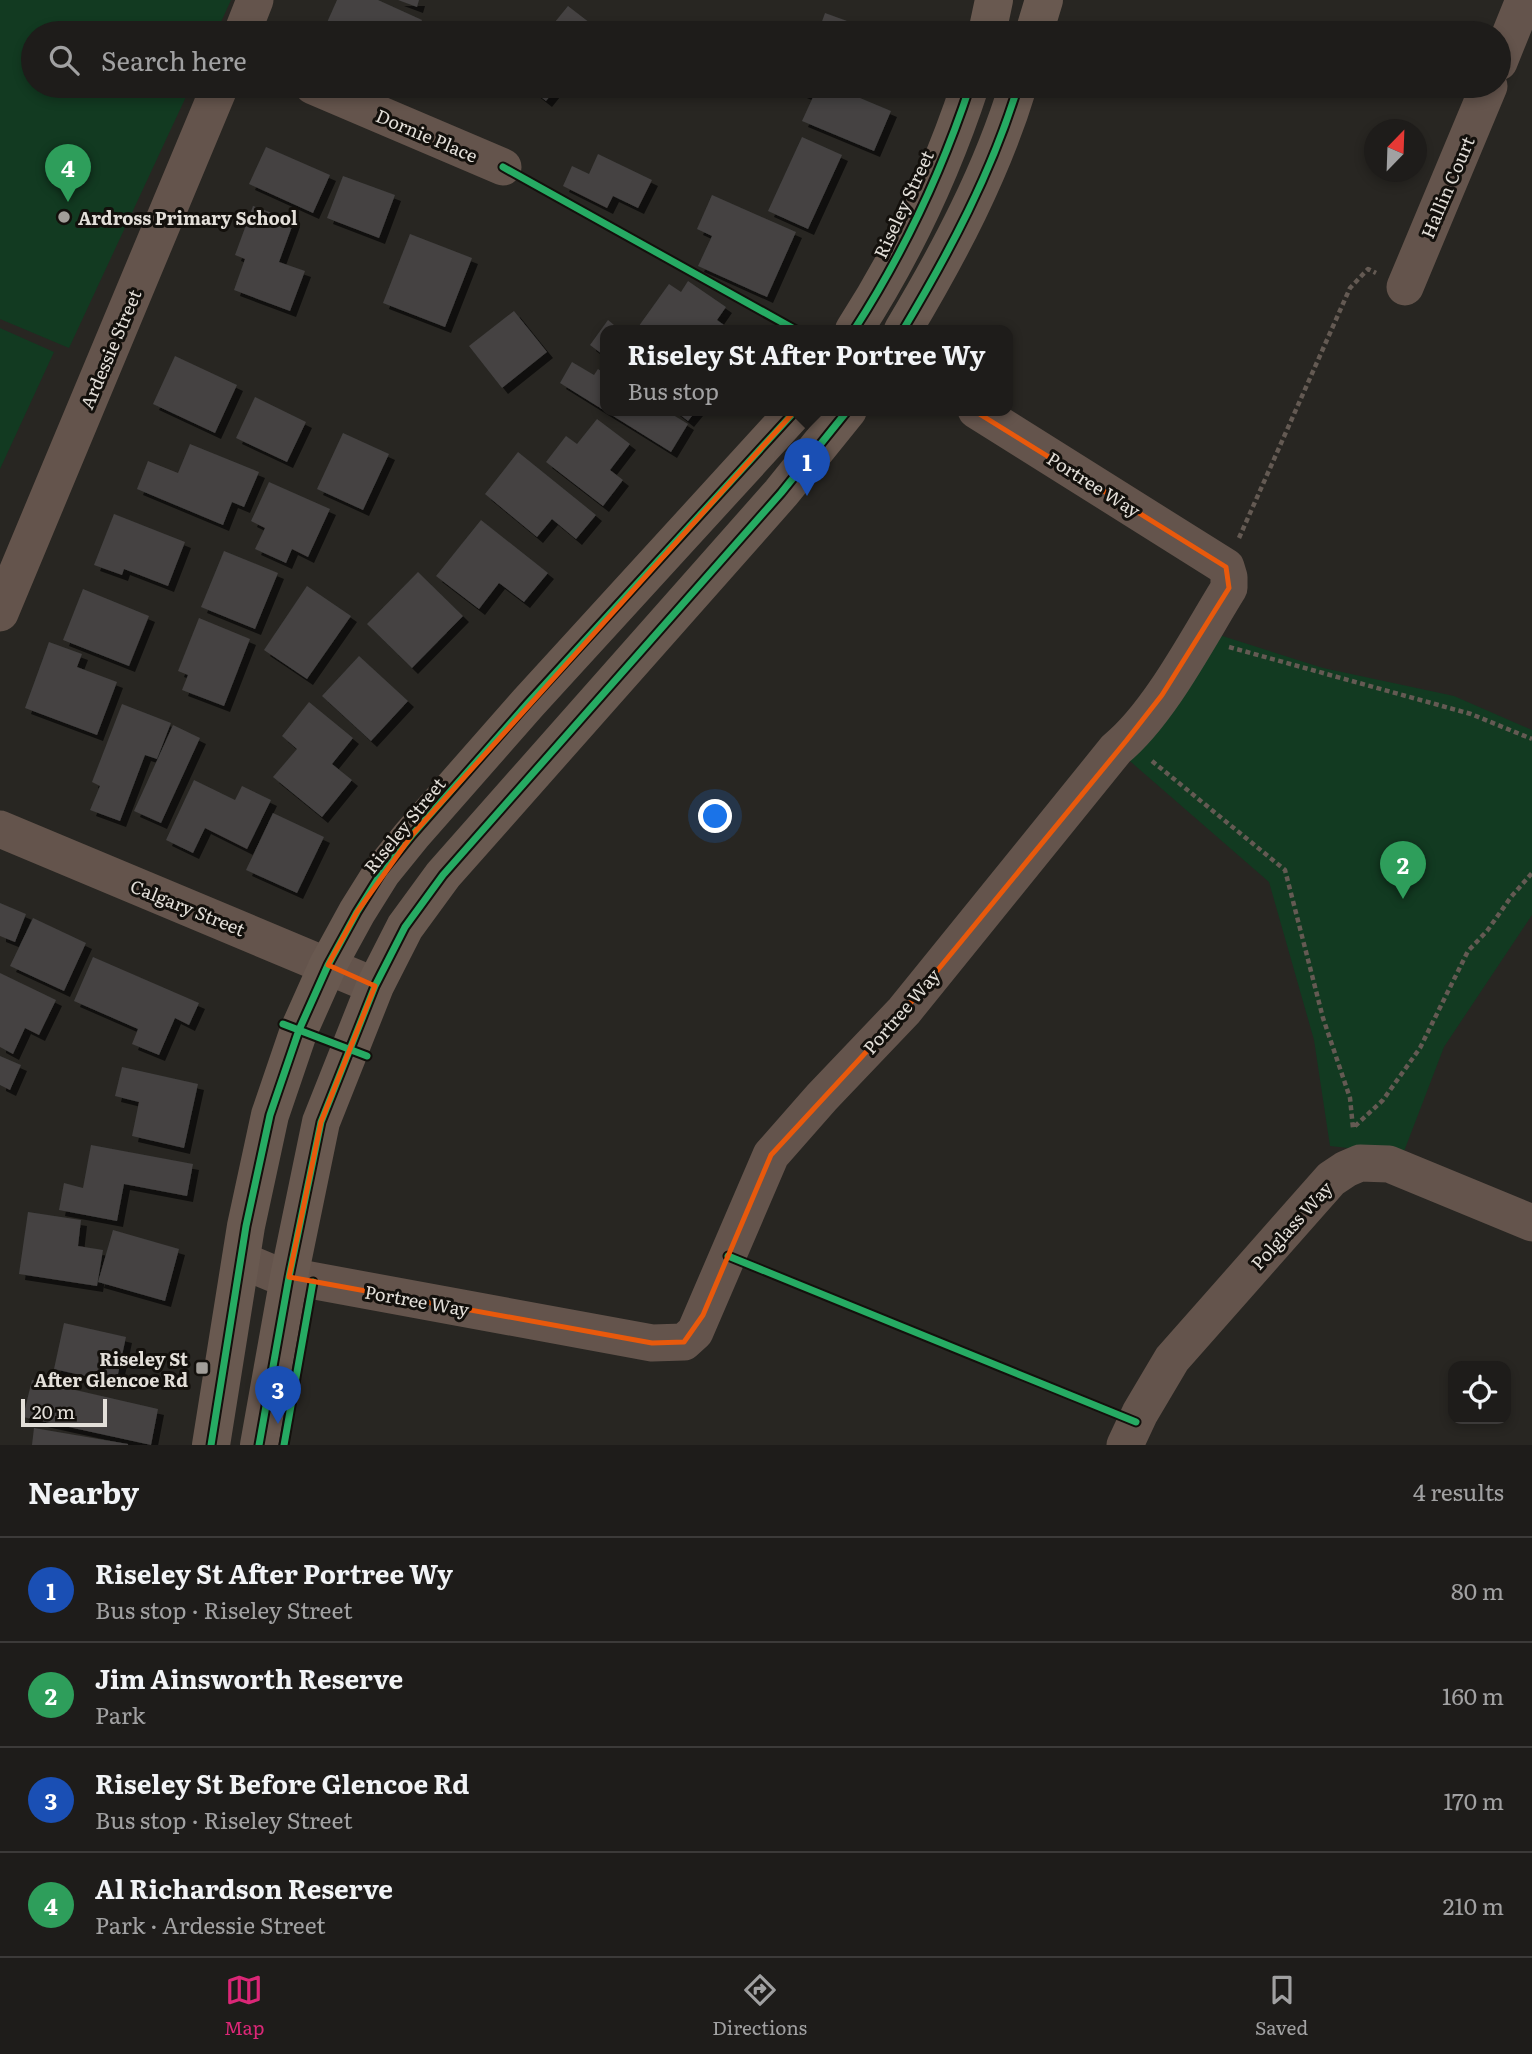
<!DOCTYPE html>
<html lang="en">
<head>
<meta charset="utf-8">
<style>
	:root { --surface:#1e1c1a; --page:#2b2927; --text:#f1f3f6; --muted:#a1a1a2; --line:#3c3a39; --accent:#db2777 }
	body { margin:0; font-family:Literata,serif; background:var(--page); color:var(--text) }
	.controls { position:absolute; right:21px; bottom:21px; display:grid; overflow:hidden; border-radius:14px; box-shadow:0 4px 10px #0003 }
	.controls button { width:63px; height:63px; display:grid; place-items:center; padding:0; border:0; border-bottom:2px solid var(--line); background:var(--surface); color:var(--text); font:35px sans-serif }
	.compass { position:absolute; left:1364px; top:119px; width:63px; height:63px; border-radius:50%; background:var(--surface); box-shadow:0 4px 10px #0003; rotate:23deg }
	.scale { position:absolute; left:21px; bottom:18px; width:86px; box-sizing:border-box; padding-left:7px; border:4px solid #e3dfd9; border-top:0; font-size:19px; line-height:24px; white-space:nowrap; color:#e3dfd9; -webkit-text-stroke:5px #13100c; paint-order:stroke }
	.you { position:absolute; left:716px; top:817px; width:24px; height:24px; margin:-18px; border:5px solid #fff; border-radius:50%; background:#1a73e8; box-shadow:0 0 0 10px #1a73e833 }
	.badge { display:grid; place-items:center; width:46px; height:46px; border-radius:50%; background:var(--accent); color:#fff; font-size:23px; font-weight:700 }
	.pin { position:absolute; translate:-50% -58px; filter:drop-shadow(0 2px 4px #0008) }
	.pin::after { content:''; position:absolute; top:37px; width:24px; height:21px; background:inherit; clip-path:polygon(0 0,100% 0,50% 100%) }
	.popup { position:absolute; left:600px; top:325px; width:413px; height:91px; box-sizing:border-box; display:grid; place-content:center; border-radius:14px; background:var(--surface); filter:drop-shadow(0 2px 5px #0005); font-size:23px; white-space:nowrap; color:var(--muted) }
	.popup b { font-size:26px; color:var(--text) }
	.popup::after { content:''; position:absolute; left:50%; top:100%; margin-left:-14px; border:14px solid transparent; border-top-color:var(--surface) }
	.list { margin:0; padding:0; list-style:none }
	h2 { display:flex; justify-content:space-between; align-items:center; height:91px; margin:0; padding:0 28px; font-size:30px }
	h2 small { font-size:23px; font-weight:400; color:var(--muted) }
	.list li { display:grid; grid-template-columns:46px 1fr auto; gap:21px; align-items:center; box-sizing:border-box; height:105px; padding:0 28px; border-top:2px solid var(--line) }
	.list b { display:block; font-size:26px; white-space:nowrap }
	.list p { margin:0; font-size:23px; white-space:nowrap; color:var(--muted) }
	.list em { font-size:23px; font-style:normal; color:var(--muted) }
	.icon { flex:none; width:38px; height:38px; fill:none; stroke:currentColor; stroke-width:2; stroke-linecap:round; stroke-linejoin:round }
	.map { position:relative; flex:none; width:1532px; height:1445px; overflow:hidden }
	.search { position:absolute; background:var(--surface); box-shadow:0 4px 10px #0003; left:21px; right:21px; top:21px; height:77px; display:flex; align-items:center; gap:18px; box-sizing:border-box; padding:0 24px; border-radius:38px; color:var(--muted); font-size:26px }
	.sheet { height:511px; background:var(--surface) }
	nav { display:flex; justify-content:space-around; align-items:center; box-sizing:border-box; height:98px; border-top:2px solid var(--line); background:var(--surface); font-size:19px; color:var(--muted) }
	nav a { display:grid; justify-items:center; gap:4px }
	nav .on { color:var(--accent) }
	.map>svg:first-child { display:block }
	.green { fill:#123a21 }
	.building { fill:#444242; filter:url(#shadow) }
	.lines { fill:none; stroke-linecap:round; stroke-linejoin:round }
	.path { stroke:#645a53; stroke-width:4.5; stroke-dasharray:5 3.5; stroke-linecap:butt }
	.minor { stroke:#64544c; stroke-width:37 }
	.highway { stroke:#695950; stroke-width:38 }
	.cycleway-casing { stroke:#13100c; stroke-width:11 }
	.cycleway { stroke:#26ab63; stroke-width:7 }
	.marked { fill:none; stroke:#e8590c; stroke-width:5; stroke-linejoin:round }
	.poi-dot { fill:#a29e99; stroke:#13100c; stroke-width:2.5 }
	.labels { text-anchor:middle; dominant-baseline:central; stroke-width:6; stroke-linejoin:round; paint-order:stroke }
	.street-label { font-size:18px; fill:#e3dfd9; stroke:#13100c }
	.poi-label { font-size:18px; font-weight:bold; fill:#e3dfd9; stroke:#13100c; text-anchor:start }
</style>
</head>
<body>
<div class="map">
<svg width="1532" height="1445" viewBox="0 0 1532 1445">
	<defs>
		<filter id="shadow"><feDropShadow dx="6" dy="6" stdDeviation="0" flood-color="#0009"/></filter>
	</defs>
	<rect width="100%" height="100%" fill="#282622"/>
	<path class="green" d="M 0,0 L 231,0 L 216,33 L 33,33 L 33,86 L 191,86 L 69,348 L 0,319 Z
		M 0,328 L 54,352 L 0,469 Z
		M 1213,633 L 1323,668 L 1454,696 L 1532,730 L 1532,915 L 1444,1047 L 1403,1154 L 1330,1146 L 1314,1040 L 1269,882 L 1116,749 Z"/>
	<path class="building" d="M 337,0 L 378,0 L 422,20 L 416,33 L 339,33 L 325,27 Z
		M 398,0 L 419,0 L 417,7 Z
		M 568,6 L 603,33 L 546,33 Z
		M 825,13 L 880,33 L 818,33 Z
		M 527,86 L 558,86 L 546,101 Z
		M 786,86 L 843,86 L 841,90 L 891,111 L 874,151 L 802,121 L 813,97 Z
		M 802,137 L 842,155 L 808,229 L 768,211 Z
		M 266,147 L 330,175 L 313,213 L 249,184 Z
		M 598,154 L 652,180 L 638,208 L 613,196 L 607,208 L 563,186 L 572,166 L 589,174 Z
		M 343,176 L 395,195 L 379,238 L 327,218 Z
		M 712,195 L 796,232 L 767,297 L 698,266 L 712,236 L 697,229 Z
		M 253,206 L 294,221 L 279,262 L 305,271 L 290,311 L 234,290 L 245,259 L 235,255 Z
		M 410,234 L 472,258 L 445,327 L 383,303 Z
		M 688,281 L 726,307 L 717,320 L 731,330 L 636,330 L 669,284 L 681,292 Z
		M 514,311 L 547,352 L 502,388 L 469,346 Z
		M 608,320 L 620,330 L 606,330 L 606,357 L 590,345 Z
		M 175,356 L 237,385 L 215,433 L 153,404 Z
		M 572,362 L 594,375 L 598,369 L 606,374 L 606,410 L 665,410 L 688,424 L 671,452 L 560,383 Z
		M 255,397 L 306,422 L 287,462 L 236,438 Z
		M 674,410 L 697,410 L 688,421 Z
		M 597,419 L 630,444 L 610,470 L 623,480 L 603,506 L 546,462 L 566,436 L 577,444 Z
		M 343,433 L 389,454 L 363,510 L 317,489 Z
		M 190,444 L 259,472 L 244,507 L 232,502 L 223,525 L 137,489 L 148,461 L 178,473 Z
		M 518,452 L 596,515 L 576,539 L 552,519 L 537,537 L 485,494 Z
		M 269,482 L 330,509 L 308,557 L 292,549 L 286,563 L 255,549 L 265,528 L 251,521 Z
		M 114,514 L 185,542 L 168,586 L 124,569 L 122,575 L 94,565 Z
		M 481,520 L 548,573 L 524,602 L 499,583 L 479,609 L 436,576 Z
		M 224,551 L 278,573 L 255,629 L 201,607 Z
		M 418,572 L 463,616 L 412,668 L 367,624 Z
		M 307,586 L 351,616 L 307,679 L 264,650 Z
		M 83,589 L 149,616 L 129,666 L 63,640 Z
		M 199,618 L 250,639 L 224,706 L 182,690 L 188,675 L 178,671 Z
		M 49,642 L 82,654 L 77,667 L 117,682 L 97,735 L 25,708 Z
		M 359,656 L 408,701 L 371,741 L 322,696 Z
		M 309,702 L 353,738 L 332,764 L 352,780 L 322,817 L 273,777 L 297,749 L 282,736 Z
		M 122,704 L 171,723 L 157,759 L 145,755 L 120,821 L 90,810 L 100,786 L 92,782 Z
		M 173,725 L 200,738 L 161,823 L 134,811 Z
		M 194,780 L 235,800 L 242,786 L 271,800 L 247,849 L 205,828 L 193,853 L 166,840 Z
		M 273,813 L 324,837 L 297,893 L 246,870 Z
		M 0,903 L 26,914 L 15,942 L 0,936 Z
		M 33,918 L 86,943 L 64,991 L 10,966 Z
		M 93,957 L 199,1003 L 189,1025 L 175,1018 L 159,1055 L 132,1044 L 138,1029 L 74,1001 Z
		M 0,973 L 56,1000 L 39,1035 L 25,1028 L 13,1054 L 0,1047 Z
		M 0,1056 L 21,1065 L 10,1090 L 0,1085 Z
		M 122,1067 L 198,1084 L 184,1148 L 132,1136 L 139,1102 L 115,1096 Z
		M 91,1145 L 193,1164 L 187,1196 L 124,1184 L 117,1221 L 59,1210 L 64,1183 L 83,1188 Z
		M 28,1212 L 81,1220 L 78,1246 L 103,1250 L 97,1286 L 19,1274 Z
		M 113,1230 L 179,1249 L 165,1301 L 98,1282 Z
		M 64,1323 L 126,1337 L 116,1383 L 54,1369 Z
		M 32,1380 L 158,1409 L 151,1445 L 23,1417 Z
		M 34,1428 L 128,1444 L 128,1445 L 32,1445 Z"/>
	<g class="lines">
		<path class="path" d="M 1239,538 L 1350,288 L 1368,269 L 1376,273
			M 1229,647 L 1471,714 L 1532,739
			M 1152,761 L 1285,870 L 1323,1018 L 1350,1098 L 1353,1128 L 1383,1100 L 1420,1048 L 1468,951 L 1487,931 L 1511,897 L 1532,873"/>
		<path class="minor" d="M 242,33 L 255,0
			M 1499,62 L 1524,0
			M 313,86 L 503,167
			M 1405,287 L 1489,86
			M 0,613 L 220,86
			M 0,829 L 375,986
			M 241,1260 L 272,1273 L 652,1343 L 684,1342 L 695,1332 L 771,1155 L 822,1097 L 904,1011 L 1116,749 C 1160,713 1199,636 1229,588 L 1229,577 L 1226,567 L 976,410
			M 1125,1445 L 1140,1413 L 1172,1359 L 1331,1179 L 1346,1169 L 1360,1163 L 1389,1164 L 1532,1223"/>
		<path class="highway" d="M 987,33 L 994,0
			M 1034,33 L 1044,0
			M 854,330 C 903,254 942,171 970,86
			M 903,330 C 949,253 992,172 1018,86
			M 211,1445 L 246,1226 L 270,1115 L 299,1030 L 328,965 L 357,912 L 382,872 L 412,835 L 528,703 L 796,410
			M 259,1445 L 289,1277 L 321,1122 L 375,986 L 405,927 L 443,875 L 781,493 L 848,410"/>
		<g class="cycleway-casing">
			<path id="cycleway" d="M 503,167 L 796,330
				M 854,330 C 903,254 942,171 970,86
				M 903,330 C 949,253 992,172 1018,86
				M 283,1024 L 367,1056
				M 728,1256 L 1136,1422
				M 211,1445 L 246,1226 L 270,1115 L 299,1030 L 328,965 L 357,912 L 382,872 L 412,835 L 528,703 L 796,410
				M 259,1445 L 289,1277 L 321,1122 L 375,986 L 405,927 L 443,875 L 781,493 L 848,410
				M 284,1445 L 313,1282"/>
		</g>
		<use href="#cycleway" class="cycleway"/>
	</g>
	<path class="marked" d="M 847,342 L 886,356 L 1226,567 L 1229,588 L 1162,695 L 1126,741 L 904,1011 L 771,1155 L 703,1315 L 684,1342 L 652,1343 L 289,1277 L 321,1122 L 375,986 L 328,965 L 357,912 L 412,835 L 802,403 Z"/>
	<g class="poi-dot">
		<circle cx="64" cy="217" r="7"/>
		<rect x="195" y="1361" width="14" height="14" rx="3.5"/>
	</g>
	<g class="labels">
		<g class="street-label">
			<text transform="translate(427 135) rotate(23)">Dornie Place</text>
			<text transform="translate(1447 187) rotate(-67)">Hallin Court</text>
			<text transform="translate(903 204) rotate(-65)">Riseley Street</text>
			<text transform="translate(110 349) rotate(-67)">Ardessie Street</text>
			<text transform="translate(1094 484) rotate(32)">Portree Way</text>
			<text transform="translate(404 825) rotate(-51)">Riseley Street</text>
			<text transform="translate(188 907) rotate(22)">Calgary Street</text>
			<text transform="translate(901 1011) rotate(-49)">Portree Way</text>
			<text transform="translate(1291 1225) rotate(-48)">Polglass Way</text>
			<text transform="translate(417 1300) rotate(10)">Portree Way</text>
		</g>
		<g class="poi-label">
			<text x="78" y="217">Ardross Primary School</text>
			<text x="188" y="1358" text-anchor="end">Riseley St<tspan x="188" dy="21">After Glencoe Rd</tspan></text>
		</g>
	</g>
</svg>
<div class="controls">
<button><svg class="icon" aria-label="locate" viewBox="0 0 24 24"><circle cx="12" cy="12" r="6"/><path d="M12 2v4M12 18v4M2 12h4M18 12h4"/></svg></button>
</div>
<svg class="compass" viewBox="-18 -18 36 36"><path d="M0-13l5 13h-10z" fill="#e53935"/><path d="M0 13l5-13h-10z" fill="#a1a1a2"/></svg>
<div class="scale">20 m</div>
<div class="you"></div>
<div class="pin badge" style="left:807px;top:496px;background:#1a4fb4">1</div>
<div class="popup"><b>Riseley St After Portree Wy</b>Bus stop</div>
<div class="pin badge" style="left:1403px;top:899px;background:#2e9e5b">2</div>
<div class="pin badge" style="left:278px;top:1424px;background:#1a4fb4">3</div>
<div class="pin badge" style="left:68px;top:202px;background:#2e9e5b">4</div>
<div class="search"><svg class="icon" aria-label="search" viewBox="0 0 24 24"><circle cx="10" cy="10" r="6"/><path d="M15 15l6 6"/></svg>Search here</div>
</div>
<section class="sheet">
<h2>Nearby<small>4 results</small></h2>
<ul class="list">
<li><span class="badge" style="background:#1a4fb4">1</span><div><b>Riseley St After Portree Wy</b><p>Bus stop · Riseley Street</p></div><em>80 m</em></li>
<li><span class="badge" style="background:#2e9e5b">2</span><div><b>Jim Ainsworth Reserve</b><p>Park</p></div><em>160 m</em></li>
<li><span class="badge" style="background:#1a4fb4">3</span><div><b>Riseley St Before Glencoe Rd</b><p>Bus stop · Riseley Street</p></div><em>170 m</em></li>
<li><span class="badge" style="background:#2e9e5b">4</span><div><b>Al Richardson Reserve</b><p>Park · Ardessie Street</p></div><em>210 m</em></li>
</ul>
</section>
<nav>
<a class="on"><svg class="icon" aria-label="map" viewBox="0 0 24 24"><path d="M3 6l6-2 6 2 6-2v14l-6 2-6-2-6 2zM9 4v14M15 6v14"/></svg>Map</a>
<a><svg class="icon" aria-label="directions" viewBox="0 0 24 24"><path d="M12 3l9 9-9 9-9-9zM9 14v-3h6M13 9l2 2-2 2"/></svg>Directions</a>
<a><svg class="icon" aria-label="saved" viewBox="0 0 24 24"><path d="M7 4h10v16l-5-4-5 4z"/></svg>Saved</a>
</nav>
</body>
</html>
